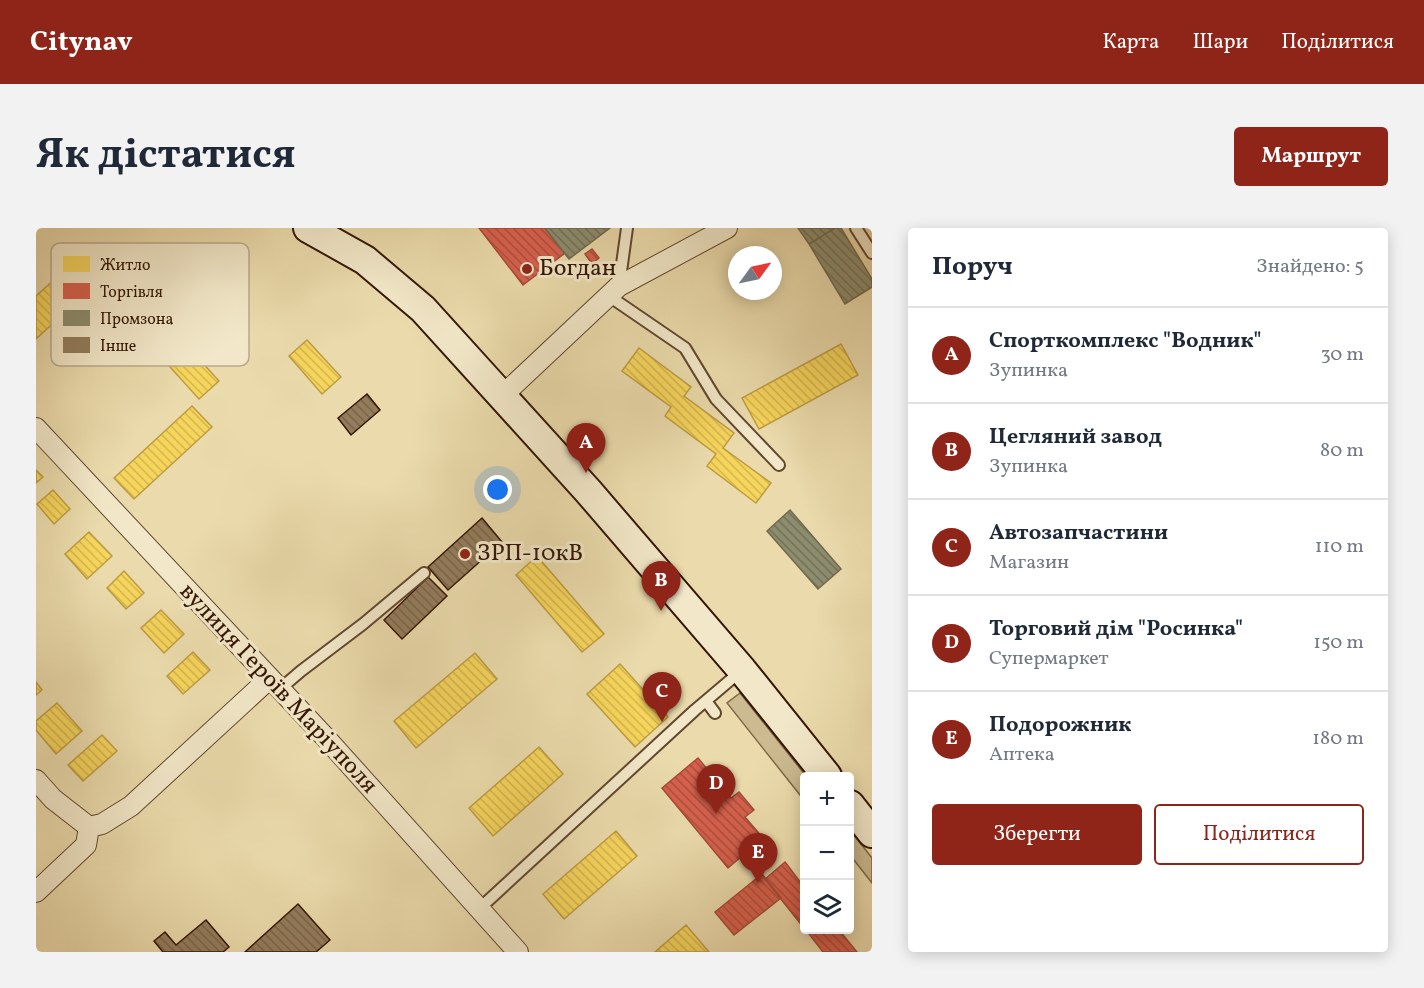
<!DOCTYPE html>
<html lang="uk">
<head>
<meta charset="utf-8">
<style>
	:root { --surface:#fff; --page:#f2f2f3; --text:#1f2937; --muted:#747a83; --line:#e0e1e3; --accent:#8f2418 }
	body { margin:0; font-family:Vollkorn,serif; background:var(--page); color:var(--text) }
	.controls { position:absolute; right:18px; bottom:18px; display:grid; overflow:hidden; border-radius:6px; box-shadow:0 3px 15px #0003 }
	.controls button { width:54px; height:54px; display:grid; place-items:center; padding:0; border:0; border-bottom:2px solid var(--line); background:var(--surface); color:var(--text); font:30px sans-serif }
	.compass { position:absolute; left:692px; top:18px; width:54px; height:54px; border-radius:50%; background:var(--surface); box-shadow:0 3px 15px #0003; rotate:57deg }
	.you { position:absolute; left:462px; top:262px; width:21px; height:21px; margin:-15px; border:4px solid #fff; border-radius:50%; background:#1a73e8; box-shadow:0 0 0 9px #1a73e833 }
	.badge { display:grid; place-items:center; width:39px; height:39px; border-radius:50%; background:var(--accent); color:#fff; font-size:20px; font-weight:700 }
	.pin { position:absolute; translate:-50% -50px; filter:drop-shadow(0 2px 3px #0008) }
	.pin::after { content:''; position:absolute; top:32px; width:21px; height:18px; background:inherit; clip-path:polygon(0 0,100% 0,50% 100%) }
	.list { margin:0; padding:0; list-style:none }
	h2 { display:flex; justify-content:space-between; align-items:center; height:78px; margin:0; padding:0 24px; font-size:26px }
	h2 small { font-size:20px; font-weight:400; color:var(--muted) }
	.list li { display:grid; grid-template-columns:39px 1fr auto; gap:18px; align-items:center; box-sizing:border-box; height:96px; padding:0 24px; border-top:2px solid var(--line) }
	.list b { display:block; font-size:22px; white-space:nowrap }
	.list p { margin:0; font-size:20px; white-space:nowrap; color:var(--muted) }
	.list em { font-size:20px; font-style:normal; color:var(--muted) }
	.actions { display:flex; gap:12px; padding:18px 24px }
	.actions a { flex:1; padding:14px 0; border:2px solid var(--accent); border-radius:6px; text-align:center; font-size:21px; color:var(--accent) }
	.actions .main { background:var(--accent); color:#fff }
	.icon { flex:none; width:33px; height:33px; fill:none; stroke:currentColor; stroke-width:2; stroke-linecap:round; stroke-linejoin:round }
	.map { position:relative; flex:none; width:836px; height:724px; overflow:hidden; border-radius:6px }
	header { display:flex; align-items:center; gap:36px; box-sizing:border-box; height:84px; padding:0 30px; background:var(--accent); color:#fff }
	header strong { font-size:28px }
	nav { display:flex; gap:33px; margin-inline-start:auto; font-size:21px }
	.intro { display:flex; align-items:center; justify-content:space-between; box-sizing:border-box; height:144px; padding:0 36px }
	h1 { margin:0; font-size:42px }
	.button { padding:15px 27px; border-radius:6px; background:var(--accent); color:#fff; font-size:21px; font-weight:700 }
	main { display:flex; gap:36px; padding:0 36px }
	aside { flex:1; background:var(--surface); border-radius:6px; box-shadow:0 3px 15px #0003 }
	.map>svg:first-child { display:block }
	.green { fill:#ccba90; stroke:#80684a; stroke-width:1.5 }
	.homes { fill:url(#homes-back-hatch); stroke:#bc9c42; stroke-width:1.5 }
	.shops { fill:url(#shops-back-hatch); stroke:#a54a37; stroke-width:1.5 }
	.industry { fill:url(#industry-back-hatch); stroke:#72694e; stroke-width:1.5 }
	.building { fill:url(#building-back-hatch); stroke:#341605; stroke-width:1.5 }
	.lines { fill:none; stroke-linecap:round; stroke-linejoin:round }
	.service-casing { stroke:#62472f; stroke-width:14 }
	.minor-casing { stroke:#62472f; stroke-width:22 }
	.secondary-casing { stroke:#341605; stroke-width:32 }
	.service { stroke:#f2e8c9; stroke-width:10 }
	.minor { stroke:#f2e8c9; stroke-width:20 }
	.secondary { stroke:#f2e8c9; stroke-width:28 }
	.poi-dot { fill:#8f2418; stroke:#f2e8c9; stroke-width:2 }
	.labels { text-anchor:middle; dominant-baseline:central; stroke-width:6; stroke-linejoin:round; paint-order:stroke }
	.poi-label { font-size:24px; fill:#341605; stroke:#f2e8c9; text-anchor:start }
	.street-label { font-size:24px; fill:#341605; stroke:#f2e8c9 }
	.key { fill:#f2e8c9; stroke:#b9a98e; stroke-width:1.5 }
	.key-label { font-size:16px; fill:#341605 }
</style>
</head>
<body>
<header>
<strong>Citynav</strong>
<nav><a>Карта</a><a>Шари</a><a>Поділитися</a></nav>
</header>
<div class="intro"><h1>Як дістатися</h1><a class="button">Маршрут</a></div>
<main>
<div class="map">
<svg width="836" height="724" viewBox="0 0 836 724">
	<defs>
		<pattern id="homes-back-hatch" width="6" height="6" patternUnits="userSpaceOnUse" patternTransform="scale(1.5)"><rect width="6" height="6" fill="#f6d55c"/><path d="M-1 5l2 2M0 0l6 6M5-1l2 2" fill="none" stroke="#d4b64e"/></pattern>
		<pattern id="shops-back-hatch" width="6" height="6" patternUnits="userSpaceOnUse" patternTransform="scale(1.5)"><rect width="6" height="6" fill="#d6604d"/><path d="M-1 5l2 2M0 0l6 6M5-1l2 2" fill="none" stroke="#ae4e3e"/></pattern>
		<pattern id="industry-back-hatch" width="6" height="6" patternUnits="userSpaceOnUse" patternTransform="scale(1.5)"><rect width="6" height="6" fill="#8c8c6e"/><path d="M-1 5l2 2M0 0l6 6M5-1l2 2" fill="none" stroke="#737158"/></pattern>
		<pattern id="building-back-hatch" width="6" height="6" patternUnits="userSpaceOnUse" patternTransform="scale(1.5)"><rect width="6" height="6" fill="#937c5c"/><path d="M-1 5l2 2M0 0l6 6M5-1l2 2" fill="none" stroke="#79654a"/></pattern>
	</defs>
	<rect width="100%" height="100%" fill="#ebdbac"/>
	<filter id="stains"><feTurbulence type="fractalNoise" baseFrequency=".00333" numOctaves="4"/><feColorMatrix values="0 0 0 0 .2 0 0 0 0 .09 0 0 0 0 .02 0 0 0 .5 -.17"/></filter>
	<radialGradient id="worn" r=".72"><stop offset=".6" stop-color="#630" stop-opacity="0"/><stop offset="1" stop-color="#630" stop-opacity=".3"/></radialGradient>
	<path class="green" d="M 704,465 L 770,548 L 768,548 L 768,572 L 691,475 Z
		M 814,602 L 836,630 L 836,655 L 814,627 Z"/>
	<path class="homes" d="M 30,41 L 51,64 L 0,111 L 0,68 Z
		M 81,41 L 183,153 L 163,171 L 61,58 Z
		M 271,112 L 305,149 L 286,166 L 253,128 Z
		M 805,116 L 822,147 L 723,201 L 706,170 Z
		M 603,120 L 655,159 L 648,168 L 698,205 L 687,220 L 735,255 L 720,275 L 671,238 L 680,226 L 629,188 L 635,179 L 586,143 Z
		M 156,178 L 176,199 L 98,271 L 78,250 Z
		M 0,242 L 7,249 L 0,255 Z
		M 17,262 L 34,281 L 18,296 L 1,276 Z
		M 53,304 L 76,328 L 51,351 L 29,326 Z
		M 501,328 L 568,406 L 546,424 L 480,347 Z
		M 88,343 L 108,365 L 90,381 L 71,360 Z
		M 125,382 L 148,406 L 128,425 L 105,400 Z
		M 157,424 L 174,442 L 147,466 L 131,448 Z
		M 439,425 L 461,451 L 380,520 L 358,493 Z
		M 584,436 L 632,489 L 599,519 L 551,466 Z
		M 0,454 L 6,462 L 0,467 Z
		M 21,475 L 46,503 L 20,526 L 0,502 L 0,493 Z
		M 66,507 L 81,523 L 47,553 L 32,537 Z
		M 503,519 L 527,546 L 457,608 L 433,580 Z
		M 580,603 L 601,628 L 528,691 L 507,666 Z
		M 650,697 L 673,724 L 619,724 Z"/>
	<path class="shops" d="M 443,0 L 509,0 L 529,25 L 487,57 Z
		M 556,21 L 563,30 L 556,36 L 549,26 Z
		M 662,530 L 695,570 L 703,564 L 718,582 L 709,589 L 727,610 L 692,640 L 626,560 Z
		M 749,634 L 765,655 L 768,652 L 768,700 L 729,651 Z
		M 726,646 L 745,670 L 698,707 L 679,684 Z
		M 770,702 L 803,702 L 821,724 L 787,724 Z"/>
	<path class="industry" d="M 509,0 L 574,0 L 533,31 Z
		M 762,0 L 799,0 L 773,16 Z
		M 799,0 L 805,0 L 836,51 L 836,59 L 809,76 L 773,16 Z
		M 754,282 L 805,341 L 782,361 L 731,303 Z"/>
	<path class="building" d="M 331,166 L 344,182 L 315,207 L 302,190 Z
		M 446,290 L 466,314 L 412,362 L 392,339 Z
		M 392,349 L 411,368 L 366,411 L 348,392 Z
		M 262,676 L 294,712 L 280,724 L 209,724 Z
		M 170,692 L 193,719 L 187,724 L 127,724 L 118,713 L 129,704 L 140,717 Z"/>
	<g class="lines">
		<g class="service-casing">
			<path id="service" d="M 820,0 L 836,25
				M 583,58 L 591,0
				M 573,68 L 649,120 L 680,171 L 743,237
				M 244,461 L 265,443 L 327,396 L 388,345
				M 670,473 L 679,485
				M 443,681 L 659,482 L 705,443"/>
		</g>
		<g class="minor-casing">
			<path id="minor" d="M 466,168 L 583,58 L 691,0
				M 0,200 L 289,509 L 482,724
				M 0,552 L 17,571 L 53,599
				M 0,664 L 50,617 L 53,599 L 66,596 L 95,578 L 234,450"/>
		</g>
		<g class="secondary-casing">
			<path id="secondary" d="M 272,0 L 329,32 L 387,81 L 552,263 L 706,442 L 791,548
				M 814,577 L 836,605"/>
		</g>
		<use href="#service" class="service"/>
		<use href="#minor" class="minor"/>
		<use href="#secondary" class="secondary"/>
	</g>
	<g class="poi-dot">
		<circle cx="491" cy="41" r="6"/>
		<circle cx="429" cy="326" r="6"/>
	</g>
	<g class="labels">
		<g class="poi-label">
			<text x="503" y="41">Богдан</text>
			<text x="441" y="326">ЗРП-10кВ</text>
		</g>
		<g class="street-label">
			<text transform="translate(242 461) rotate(47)">вулиця Героїв Маріуполя</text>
		</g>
	</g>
	<rect x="15" y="15" width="198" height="123" rx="9" class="key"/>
	<rect x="27" y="28" width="27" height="16" fill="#f6d55c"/>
	<rect x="27" y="55" width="27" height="16" fill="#d6604d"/>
	<rect x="27" y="82" width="27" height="16" fill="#8c8c6e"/>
	<rect x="27" y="109" width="27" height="16" fill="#937c5c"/>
	<g class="key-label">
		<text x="64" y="42">Житло</text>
		<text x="64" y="69">Торгівля</text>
		<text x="64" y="96">Промзона</text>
		<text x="64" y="123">Інше</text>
	</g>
	<rect width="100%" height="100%" filter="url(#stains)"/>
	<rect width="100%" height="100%" fill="url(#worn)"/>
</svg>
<div class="controls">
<button>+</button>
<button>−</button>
<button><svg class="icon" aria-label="layers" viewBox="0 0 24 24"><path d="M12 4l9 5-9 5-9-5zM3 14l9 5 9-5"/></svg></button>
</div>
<svg class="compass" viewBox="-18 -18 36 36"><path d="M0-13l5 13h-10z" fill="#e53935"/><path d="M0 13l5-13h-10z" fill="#747a83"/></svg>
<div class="you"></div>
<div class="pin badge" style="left:550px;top:245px">A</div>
<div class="pin badge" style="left:625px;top:383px">B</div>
<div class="pin badge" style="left:626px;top:494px">C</div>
<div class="pin badge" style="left:680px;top:586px">D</div>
<div class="pin badge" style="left:722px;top:655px">E</div>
</div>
<aside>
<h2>Поруч<small>Знайдено: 5</small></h2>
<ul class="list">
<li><span class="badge">A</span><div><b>Спорткомплекс &quot;Водник&quot;</b><p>Зупинка</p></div><em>30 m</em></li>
<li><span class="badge">B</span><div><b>Цегляний завод</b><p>Зупинка</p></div><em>80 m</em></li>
<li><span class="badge">C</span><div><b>Автозапчастини</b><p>Магазин</p></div><em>110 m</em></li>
<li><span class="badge">D</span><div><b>Торговий дім &quot;Росинка&quot;</b><p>Супермаркет</p></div><em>150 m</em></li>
<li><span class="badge">E</span><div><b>Подорожник</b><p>Аптека</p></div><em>180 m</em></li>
</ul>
<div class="actions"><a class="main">Зберегти</a><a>Поділитися</a></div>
</aside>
</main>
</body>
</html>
